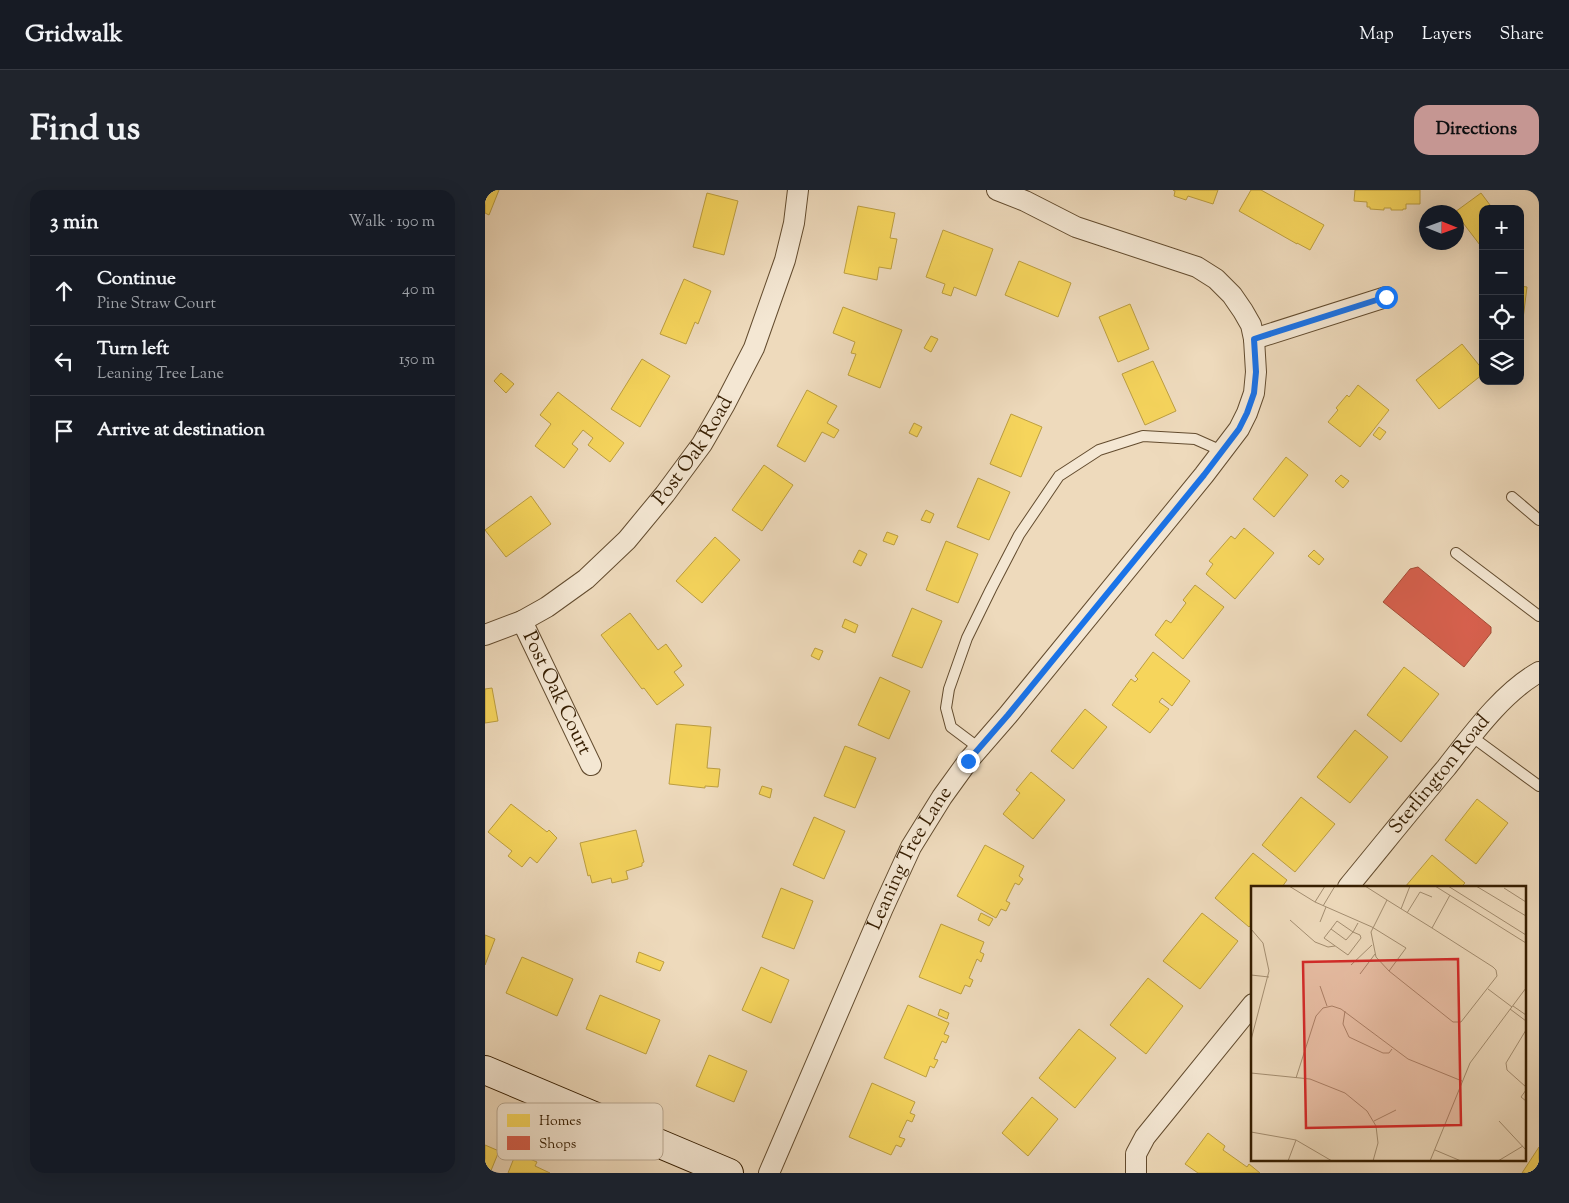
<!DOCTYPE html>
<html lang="en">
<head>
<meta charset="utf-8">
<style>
	:root { --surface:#171b24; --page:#20242c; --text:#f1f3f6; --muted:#9ea1a6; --line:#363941; --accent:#c59692 }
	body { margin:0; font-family:"Sorts Mill Goudy",serif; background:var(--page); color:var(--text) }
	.controls { position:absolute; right:15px; top:15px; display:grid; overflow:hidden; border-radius:10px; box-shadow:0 5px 20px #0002 }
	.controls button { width:45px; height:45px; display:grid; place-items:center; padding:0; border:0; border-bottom:1px solid var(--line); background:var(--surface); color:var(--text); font:25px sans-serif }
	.compass { position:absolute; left:934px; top:15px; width:45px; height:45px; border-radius:50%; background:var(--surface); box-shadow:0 5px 20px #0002; rotate:91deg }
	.stop { position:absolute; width:15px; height:15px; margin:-11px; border:4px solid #1a73e8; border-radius:50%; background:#fff }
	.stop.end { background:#1a73e8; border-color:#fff; box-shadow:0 1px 5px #0008 }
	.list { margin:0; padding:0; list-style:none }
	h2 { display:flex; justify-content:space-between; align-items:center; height:65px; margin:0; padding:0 20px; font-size:21px }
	h2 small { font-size:16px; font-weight:400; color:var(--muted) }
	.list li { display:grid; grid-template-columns:32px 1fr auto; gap:15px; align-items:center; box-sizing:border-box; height:70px; padding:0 20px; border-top:1px solid var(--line) }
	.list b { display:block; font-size:19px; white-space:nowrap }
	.list p { margin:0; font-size:16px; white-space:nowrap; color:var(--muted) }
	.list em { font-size:16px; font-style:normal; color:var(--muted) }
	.icon { flex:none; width:28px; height:28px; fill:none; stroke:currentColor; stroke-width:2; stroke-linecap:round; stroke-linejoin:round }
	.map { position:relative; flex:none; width:1054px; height:983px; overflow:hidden; border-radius:15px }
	header { display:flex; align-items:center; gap:30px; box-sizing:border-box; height:70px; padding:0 25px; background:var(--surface); border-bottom:1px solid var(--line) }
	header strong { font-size:24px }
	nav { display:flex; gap:28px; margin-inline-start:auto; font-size:18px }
	.intro { display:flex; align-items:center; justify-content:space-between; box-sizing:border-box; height:120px; padding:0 30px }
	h1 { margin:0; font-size:35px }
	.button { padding:12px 22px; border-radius:15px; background:var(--accent); color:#111; font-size:18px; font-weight:700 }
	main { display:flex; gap:30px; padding:0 30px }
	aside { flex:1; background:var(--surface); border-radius:15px; box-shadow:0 5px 20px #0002 }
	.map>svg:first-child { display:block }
	.homes { fill:#f6d55c; stroke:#bc9e40 }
	.shops { fill:#d6604d; stroke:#a64c36 }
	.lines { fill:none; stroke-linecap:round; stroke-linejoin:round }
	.lane-casing { stroke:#634c2f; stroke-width:12 }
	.street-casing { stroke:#634c2f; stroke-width:22 }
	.secondary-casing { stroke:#351d00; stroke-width:30 }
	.lane { stroke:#f4e7d3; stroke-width:10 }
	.street { stroke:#f4e7d3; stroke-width:20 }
	.secondary { stroke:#f4e7d3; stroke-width:28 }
	.route { stroke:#1a73e8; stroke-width:6 }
	.labels { text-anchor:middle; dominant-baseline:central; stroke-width:5; stroke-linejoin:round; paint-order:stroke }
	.street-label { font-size:20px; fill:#351d00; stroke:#f4e7d3 }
	.inset-road { fill:none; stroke:#a48e71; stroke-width:1 }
	.view { fill:#d62828; fill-opacity:0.15; stroke:#d62828; stroke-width:2.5 }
	.inset-edge { fill:none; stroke:#351d00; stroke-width:2.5 }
	.key { fill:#f4e7d3; stroke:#bbaa94; stroke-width:1 }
	.key-label { font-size:14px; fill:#351d00 }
</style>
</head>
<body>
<header>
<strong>Gridwalk</strong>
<nav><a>Map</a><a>Layers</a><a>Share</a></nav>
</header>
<div class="intro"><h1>Find us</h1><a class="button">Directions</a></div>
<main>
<aside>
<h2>3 min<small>Walk · 190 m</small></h2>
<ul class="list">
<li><svg class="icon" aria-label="ahead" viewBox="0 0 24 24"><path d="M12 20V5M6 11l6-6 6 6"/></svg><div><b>Continue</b><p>Pine Straw Court</p></div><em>40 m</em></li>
<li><svg class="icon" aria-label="left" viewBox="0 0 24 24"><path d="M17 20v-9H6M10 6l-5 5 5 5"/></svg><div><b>Turn left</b><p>Leaning Tree Lane</p></div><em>150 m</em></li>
<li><svg class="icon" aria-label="arrive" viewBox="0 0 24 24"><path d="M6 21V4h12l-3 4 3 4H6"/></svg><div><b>Arrive at destination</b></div></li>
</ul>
</aside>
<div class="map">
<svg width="1054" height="983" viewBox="0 0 1054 983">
	<rect width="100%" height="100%" fill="#eedabc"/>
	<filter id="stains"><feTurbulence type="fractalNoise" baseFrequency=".004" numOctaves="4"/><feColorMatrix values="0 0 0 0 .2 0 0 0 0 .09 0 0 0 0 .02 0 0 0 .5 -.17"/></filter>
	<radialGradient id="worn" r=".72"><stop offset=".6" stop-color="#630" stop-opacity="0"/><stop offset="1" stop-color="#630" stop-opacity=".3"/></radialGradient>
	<path class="homes" d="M 0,0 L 14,0 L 4,25 L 0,23 Z
		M 688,0 L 733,0 L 728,14 L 703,6 L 701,10 L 689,6 L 690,1 Z
		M 766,0 L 776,0 L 839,35 L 825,60 L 812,53 L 812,54 L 754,21 Z
		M 870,0 L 935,0 L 935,14 L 921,14 L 921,19 L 918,19 L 918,20 L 906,20 L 906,18 L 899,18 L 899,20 L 885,19 L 885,17 L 882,17 L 882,12 L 869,11 Z
		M 222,3 L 253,11 L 239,65 L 208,57 Z
		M 996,3 L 1008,19 L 998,19 L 998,59 L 972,25 L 972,22 L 970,22 Z
		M 373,16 L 410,23 L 405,48 L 412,49 L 406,79 L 394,77 L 392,90 L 359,83 Z
		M 458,40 L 508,59 L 491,106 L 469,97 L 466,106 L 457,103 L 460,94 L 441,87 Z
		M 534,71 L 586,93 L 573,127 L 520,105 Z
		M 199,89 L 226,101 L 213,134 L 210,132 L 201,154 L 175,144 Z
		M 1035,96 L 1042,97 L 1036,145 L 1035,145 Z
		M 645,114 L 664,159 L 633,172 L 614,127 Z
		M 358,117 L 417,140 L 395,198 L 363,185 L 371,164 L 366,163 L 370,152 L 348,143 Z
		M 446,146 L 453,149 L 446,162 L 439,158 Z
		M 977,154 L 998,180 L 998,184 L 954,219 L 931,190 Z
		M 157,169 L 185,186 L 155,237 L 126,219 Z
		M 668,171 L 691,221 L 660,235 L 637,184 Z
		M 16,183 L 29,194 L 21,203 L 9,191 Z
		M 873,195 L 904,220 L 875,257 L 843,232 L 853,220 L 851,218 L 862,205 L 864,207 Z
		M 322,200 L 352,216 L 342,233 L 354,240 L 349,248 L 337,242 L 320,272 L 292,256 Z
		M 73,202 L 139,253 L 125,272 L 103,255 L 108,248 L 98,240 L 87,254 L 93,259 L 79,278 L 50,256 L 66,234 L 55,225 Z
		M 526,224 L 557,237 L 536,287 L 505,274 Z
		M 429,233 L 437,237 L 432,247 L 424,243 Z
		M 894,237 L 901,242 L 895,250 L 888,245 Z
		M 801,267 L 823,285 L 789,327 L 768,309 Z
		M 279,275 L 308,295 L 277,341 L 247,320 Z
		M 856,285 L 864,291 L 858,298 L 850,291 Z
		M 493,288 L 525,302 L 504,350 L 472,337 Z
		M 46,306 L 66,334 L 21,367 L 0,340 Z
		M 441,320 L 449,324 L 445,333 L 436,330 Z
		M 759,338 L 789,363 L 750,409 L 721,384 L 728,374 L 724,371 L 746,346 L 750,349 Z
		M 402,342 L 413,346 L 409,355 L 398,351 Z
		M 230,347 L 255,370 L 217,413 L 191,391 Z
		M 461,351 L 493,364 L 473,413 L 441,400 Z
		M 374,360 L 382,364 L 376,376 L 368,372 Z
		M 829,360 L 839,369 L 834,375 L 823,366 Z
		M 710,395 L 739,417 L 698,469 L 670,445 L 681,430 L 686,433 L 701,413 L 698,410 Z
		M 427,418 L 457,431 L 437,478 L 407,466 Z
		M 145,423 L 173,460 L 181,454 L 197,476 L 189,482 L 199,495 L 172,515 L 159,498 L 157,499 L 116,445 Z
		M 360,429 L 373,435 L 370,443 L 357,437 Z
		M 330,458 L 338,461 L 334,470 L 326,466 Z
		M 668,462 L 705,491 L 687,516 L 677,508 L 674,512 L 684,519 L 665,543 L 627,515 L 646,489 L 650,492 L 653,489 L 650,486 Z
		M 919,477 L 954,504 L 916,552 L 882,525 Z
		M 395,487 L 425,501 L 404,549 L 373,535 Z
		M 7,498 L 13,531 L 0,533 L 0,499 Z
		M 600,519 L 622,537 L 588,579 L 566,561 Z
		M 191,534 L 226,537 L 222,578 L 235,579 L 233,597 L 220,596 L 220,598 L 184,594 Z
		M 870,540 L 903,567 L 865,613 L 832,587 Z
		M 360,556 L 391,568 L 370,618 L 339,606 Z
		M 546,582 L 580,610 L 548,649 L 518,624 L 535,603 L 531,600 Z
		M 277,596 L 287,599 L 285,608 L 274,604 Z
		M 816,607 L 850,634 L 810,682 L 777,655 Z
		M 992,609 L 1023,633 L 991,674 L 960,650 Z
		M 26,614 L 62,642 L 64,640 L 72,648 L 52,673 L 45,667 L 37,677 L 23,666 L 27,661 L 3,642 Z
		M 329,627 L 360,641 L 339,689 L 308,675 Z
		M 151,640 L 159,672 L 157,673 L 157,676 L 141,681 L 143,689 L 127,693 L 126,688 L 107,693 L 105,685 L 103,686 L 95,653 Z
		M 500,655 L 539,676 L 534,686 L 538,689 L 534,695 L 530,693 L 521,711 L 525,713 L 521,721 L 516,719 L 511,728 L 472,706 Z
		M 768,663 L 802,690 L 797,697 L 768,697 L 768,733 L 764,737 L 730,708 Z
		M 947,665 L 980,693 L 976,697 L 920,697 Z
		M 296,698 L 328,711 L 309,759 L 277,747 Z
		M 496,723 L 508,729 L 504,736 L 493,730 Z
		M 717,723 L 753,751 L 715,799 L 678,771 Z
		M 456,734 L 499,752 L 495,762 L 499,764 L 496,772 L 492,769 L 484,788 L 488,790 L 485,797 L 480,795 L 476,804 L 434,787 Z
		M 0,745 L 10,749 L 0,775 Z
		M 154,762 L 179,772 L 175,781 L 151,772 Z
		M 37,767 L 88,789 L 72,826 L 21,803 Z
		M 276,777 L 304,790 L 286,833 L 257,820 Z
		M 663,788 L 698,816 L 661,864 L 625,835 Z
		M 115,805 L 175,830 L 161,864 L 101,839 Z
		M 423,815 L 464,833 L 459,844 L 464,846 L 461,853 L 457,851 L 449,869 L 453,870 L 449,878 L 445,876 L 441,887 L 399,868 Z
		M 455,819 L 464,823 L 462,829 L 453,825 Z
		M 594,839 L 631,868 L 590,918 L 554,888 Z
		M 224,865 L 262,881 L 249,912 L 211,896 Z
		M 387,893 L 430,912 L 425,923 L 430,925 L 427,932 L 422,930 L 414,947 L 420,949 L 416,957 L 411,955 L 406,965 L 364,947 Z
		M 547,907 L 573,929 L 543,966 L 517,943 Z
		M 723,943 L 740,956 L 738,960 L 762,977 L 764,974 L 775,983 L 713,983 L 700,974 Z
		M 0,955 L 14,961 L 5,983 L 0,983 Z
		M 1054,957 L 1054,983 L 1037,983 Z
		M 31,963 L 52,972 L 50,976 L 65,983 L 23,983 Z"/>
	<path class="shops" d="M 933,377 L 1006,437 L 1006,443 L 979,477 L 898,412 L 925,379 Z"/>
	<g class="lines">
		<g class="lane-casing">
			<path id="lane" d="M 1027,307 L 1054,330
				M 971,363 L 1054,426
				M 986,546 L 1054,596
				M 494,558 L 466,537 L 461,518 L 464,499 L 482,448 L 506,399 L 534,345 L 574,286 L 614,260 L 658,246 L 710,249 L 737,261"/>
		</g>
		<g class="street-casing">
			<g id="street">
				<path d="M 769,149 L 901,107"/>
				<path id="s1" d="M 37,431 L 106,575"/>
				<path id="s2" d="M 0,445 L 37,431 L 62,417 L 101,389 L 142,350 L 180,304 L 217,254 L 240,214 L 269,158 L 300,70 L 309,33 L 313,0"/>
				<path id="s3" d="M 863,697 C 896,657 928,617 961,578 C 987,545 1017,503 1054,482"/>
				<path id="s4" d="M 284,983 L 398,718 L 426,657 L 457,607 L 483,571 L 523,525 L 719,285 L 754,239 L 762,223 L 769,203 L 771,182 L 769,149 L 766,135 L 758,121 L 747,105 L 731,89 L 712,77 L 591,37 L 540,11 L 512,0"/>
				<path d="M 651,983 L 651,964 L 660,947 L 768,814"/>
			</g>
		</g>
		<g class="secondary-casing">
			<path id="secondary" d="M 0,880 L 244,983"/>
		</g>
		<use href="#lane" class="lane"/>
		<use href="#street" class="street"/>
		<use href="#secondary" class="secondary"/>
	</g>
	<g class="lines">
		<path class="route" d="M 483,571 L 523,525 L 719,285 L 754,239 L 762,223 L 769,203 L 771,182 L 769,149 L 901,107"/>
	</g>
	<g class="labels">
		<g class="street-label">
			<text stroke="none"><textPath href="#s2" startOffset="284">Post Oak Road</textPath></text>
			<text stroke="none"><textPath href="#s1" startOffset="80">Post Oak Court</textPath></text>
			<text stroke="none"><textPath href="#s3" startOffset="145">Sterlington Road</textPath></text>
			<text stroke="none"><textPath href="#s4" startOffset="345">Leaning Tree Lane</textPath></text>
		</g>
	</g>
	<g transform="translate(766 696)">
		<rect width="275" height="275" fill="#eedabc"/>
		<path class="inset-road" d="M 38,0 L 64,16 L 121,41 L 155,62 L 138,85M 114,0 L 136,14 L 181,42 L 242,81 L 245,84 L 246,90 L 210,136 L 202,136 L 138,85 L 125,71 L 120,46 L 136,14M 184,0 L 275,57M 197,0 L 275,49M 225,0 L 275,30M 253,2 L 275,16M 64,16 L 74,0M 72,20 L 84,0M 150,23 L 159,0M 156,27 L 169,6 L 181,11M 39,34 L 64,56 L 77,61 L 84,60M 69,36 L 75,21M 181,42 L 199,9M 0,43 L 12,57 L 18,85 L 0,154M 80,43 L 86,35 L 102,46 L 109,49 L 110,52 L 97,69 L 73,52 L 80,43 L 95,54 L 102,46 L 107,37M 100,79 L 121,59M 109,88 L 124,68M 0,89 L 18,91M 69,100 L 76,120M 237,103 L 261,121M 262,120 L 275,129M 259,123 L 275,135M 94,125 L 92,138 L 98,151 L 132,167 L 138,167 L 141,163M 275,144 L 255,177 L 256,184 L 275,201M 0,187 L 59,193 L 94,207 L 116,225 L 125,240 L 127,257 L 122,275M 45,192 L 65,130 L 72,122 L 81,120 L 90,123 L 157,173 L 211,195M 275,204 L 270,211 L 275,215M 123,235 L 145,224M 248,235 L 275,264M 0,246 L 45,254 L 81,275M 184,264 L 210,275M 37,275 L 45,254M 179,275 L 219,177 L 275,102M 247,275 L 272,260"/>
		<path class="view" d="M 207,73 L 210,239 L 55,242 L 52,76 Z"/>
		<rect width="275" height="275" class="inset-edge"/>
	</g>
	<rect x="12" y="913" width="166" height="57" rx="8" class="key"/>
	<rect x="22" y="924" width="23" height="13" fill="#f6d55c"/>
	<rect x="22" y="946" width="23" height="14" fill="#d6604d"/>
	<g class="key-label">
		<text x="54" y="935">Homes</text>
		<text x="54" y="958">Shops</text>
	</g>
	<rect width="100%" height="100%" filter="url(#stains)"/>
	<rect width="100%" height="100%" fill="url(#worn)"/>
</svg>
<div class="controls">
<button>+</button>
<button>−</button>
<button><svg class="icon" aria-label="locate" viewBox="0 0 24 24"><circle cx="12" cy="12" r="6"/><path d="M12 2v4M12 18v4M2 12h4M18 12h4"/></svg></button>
<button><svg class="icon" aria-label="layers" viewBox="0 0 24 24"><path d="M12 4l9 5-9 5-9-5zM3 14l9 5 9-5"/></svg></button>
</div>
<svg class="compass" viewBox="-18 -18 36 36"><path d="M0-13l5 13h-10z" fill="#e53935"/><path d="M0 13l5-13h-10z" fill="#9ea1a6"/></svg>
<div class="stop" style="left:901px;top:107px"></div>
<div class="stop end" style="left:483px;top:571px"></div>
</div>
</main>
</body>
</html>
